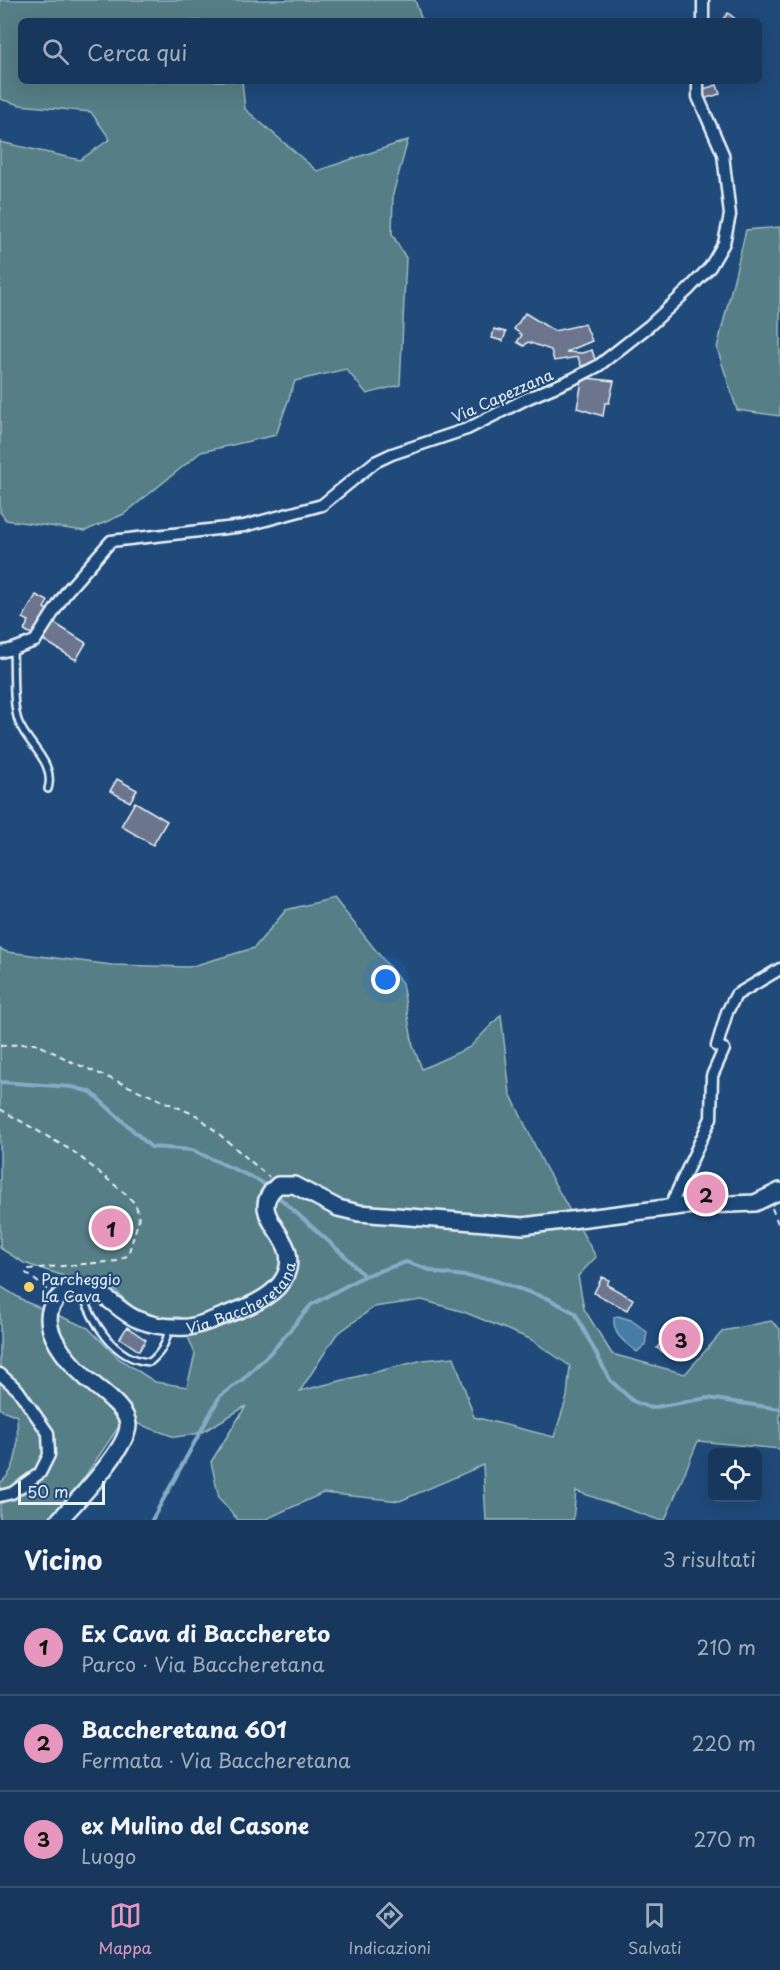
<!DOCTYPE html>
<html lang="it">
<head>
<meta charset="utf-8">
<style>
	:root { --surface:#17385c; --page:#203f62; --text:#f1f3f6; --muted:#9eacbb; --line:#365272; --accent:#e797bd }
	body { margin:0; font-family:"Playpen Sans",sans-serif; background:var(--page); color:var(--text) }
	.controls { position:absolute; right:18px; bottom:18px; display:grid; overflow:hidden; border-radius:9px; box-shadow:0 6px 24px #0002 }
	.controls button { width:54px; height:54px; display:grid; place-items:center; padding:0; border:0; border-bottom:2px solid var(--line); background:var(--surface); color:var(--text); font:30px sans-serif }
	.scale { position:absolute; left:18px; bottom:15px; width:87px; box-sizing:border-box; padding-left:6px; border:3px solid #e8f1f8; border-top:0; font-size:16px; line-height:21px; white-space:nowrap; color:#e8f1f8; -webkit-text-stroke:4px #1f4a7a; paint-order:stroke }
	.you { position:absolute; left:386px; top:980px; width:21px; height:21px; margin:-15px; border:4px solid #fff; border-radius:50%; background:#1a73e8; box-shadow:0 0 0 9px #1a73e833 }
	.badge { display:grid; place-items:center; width:39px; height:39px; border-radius:50%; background:var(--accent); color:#111; font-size:20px; font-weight:700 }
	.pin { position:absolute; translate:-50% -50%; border:3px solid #fff; box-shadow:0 2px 6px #0006 }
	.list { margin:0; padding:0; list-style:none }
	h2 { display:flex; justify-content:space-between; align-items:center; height:78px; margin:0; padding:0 24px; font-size:26px }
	h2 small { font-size:20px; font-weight:400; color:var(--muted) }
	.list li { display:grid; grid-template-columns:39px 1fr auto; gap:18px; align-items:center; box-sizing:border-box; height:96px; padding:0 24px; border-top:2px solid var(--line) }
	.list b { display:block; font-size:22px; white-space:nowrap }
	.list p { margin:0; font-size:20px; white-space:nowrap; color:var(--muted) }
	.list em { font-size:20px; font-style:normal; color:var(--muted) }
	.icon { flex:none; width:33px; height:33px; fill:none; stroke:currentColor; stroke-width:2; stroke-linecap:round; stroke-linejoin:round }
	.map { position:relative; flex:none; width:780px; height:1520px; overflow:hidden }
	.search { position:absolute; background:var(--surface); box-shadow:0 6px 24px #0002; left:18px; right:18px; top:18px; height:66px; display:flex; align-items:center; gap:15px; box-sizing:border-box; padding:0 21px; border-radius:9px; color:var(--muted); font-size:22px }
	.sheet { height:366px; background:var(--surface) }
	nav { display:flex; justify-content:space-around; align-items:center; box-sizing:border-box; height:84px; border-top:2px solid var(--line); background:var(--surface); font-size:16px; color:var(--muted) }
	nav a { display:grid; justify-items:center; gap:3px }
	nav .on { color:var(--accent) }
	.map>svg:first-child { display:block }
	.green { fill:#557e86; stroke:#9eb8bf; stroke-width:1.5; fill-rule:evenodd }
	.water { fill:#477ca4; stroke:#87abc6; stroke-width:1.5 }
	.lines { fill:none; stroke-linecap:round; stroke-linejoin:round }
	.stream { stroke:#87abc6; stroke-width:4 }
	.building { fill:#6c748d; stroke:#e8f1f8; stroke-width:1.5 }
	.lane-casing { stroke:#e8f1f8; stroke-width:10 }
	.street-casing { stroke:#e8f1f8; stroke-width:15 }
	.secondary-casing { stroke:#e8f1f8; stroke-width:20 }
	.path { stroke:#e8f1f8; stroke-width:2; stroke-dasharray:6 4.5; stroke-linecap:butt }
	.lane { stroke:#1f4a7a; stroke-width:5 }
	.street { stroke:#1f4a7a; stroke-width:10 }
	.secondary { stroke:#1f4a7a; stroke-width:15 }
	.poi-dot { fill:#ffd166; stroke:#1f4a7a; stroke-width:2 }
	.labels { text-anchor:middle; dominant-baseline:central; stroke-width:4.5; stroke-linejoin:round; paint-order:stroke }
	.street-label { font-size:15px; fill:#e8f1f8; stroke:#1f4a7a }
	.poi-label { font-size:15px; fill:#e8f1f8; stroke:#1f4a7a; text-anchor:start }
</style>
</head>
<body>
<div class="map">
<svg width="780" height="1520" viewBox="0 0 780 1520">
	<rect width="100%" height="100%" fill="#1f4a7a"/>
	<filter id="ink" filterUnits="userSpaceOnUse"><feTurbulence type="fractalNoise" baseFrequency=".0167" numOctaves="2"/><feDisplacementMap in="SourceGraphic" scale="12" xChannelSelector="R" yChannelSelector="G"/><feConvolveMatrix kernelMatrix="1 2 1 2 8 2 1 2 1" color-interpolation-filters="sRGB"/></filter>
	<g filter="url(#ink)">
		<path class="green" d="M 0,0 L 415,0 L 422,21 L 21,21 L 21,81 L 242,81 L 245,109 L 317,171 L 408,140 L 393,194 L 392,234 L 406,258 L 400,385 L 367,394 L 346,369 L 295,381 L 276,435 L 201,452 L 124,514 L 85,531 L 6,520 L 0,512 L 0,213 L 1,208 L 0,207 L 0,142 L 80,160 L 110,139 L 91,112 L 20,105 L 0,99 Z
			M 780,227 L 780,416 L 737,410 L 717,348 L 746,230 Z
			M 334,898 L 402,983 L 413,1046 L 422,1069 L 470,1047 L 501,1015 L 510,1093 L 544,1165 L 596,1257 L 578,1276 L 584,1309 L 612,1354 L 685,1374 L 723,1331 L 771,1321 L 780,1329 L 780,1449 L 698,1441 L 665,1520 L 659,1520 L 576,1491 L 573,1520 L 486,1520 L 483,1465 L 400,1501 L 323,1493 L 264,1520 L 238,1520 L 219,1498 L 211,1462 L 246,1406 L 201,1433 L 175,1437 L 124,1419 L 56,1519 L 0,1520 L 0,1483 C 20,1469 18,1438 17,1416 L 0,1409 L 0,1286 L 26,1302 L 88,1328 L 118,1358 L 155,1382 L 187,1387 L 195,1354 L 180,1317 L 160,1317 L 132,1307 L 115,1290 L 91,1280 L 67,1277 L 24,1263 L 0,1248 L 0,949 L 7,952 L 112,965 L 189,967 L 254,948 L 286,910 ZM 422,1300 L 464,1312 L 530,1339 L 570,1366 L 567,1397 L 554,1437 L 474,1417 L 454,1357 L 423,1360 L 300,1391 L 336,1335 L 374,1307 Z"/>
		<path class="water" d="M 618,1316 L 631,1320 L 647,1332 L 645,1345 L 637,1352 C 625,1342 612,1335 614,1317 Z"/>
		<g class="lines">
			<path class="stream" d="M 0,1082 L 72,1087 L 91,1092 L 151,1147 L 192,1150 L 260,1181 L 270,1189
				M 275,1194 L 345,1256 L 364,1276
				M 152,1520 L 220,1396 L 242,1380 L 274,1349 L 311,1305 L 364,1276 L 406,1262 L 439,1273 L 490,1279 L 549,1299 L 575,1313 L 610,1380 L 633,1401 L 650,1408 L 708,1398 L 780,1409"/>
		</g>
		<path class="building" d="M 728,13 L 738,21 L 721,21 Z
			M 717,85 L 720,94 L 703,99 L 700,90 Z
			M 525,313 L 554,331 L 585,324 L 592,341 L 566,352 L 582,353 L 592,350 L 596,363 L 581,366 L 578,357 L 554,361 L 551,350 L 528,342 L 524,346 L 517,342 L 522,335 L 514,329 Z
			M 494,329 L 506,332 L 503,341 L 492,338 Z
			M 586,378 L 614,381 L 609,403 L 605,403 L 603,416 L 577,408 L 582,381 Z
			M 36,595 L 48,601 L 44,608 L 52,613 L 35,636 L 24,630 L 29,621 L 23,618 Z
			M 51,621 L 86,643 L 76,660 L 40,638 Z
			M 117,779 L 137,790 L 130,802 L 110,791 Z
			M 135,802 L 167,821 L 153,845 L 121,826 Z
			M 602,1277 L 609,1280 L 607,1285 L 633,1299 L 627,1310 L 594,1293 Z
			M 677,1325 L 694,1336 L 682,1356 L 675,1352 L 672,1358 L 657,1348 L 661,1342 L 665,1344 Z
			M 127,1327 L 146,1340 L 139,1351 L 120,1338 Z"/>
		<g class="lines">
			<g class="lane-casing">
				<path id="lane" d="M 13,649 C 14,669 12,707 19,723 C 28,745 56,763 48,789
					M 81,1290 C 92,1321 113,1360 150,1362 C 162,1352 166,1343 169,1328"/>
			</g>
			<g class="street-casing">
				<path id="street" d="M 703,0 L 703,21
					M 0,652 L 13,649 L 35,641 L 67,591 L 111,541 L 244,526 L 322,505 L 375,462 L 392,454 L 467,429 L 528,398 L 573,379 L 598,366 L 649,326 L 688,290 L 710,267 L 724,243 L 730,215 L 723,154 L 698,97 L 698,81
					M 670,1207 L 711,1118 L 712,1076 L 724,1049 L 717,1046 L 727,1012 L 736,995 L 780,969
					M 0,1374 L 18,1390 L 48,1433 L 49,1455 L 40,1473 L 12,1493 L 0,1496"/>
			</g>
			<g class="secondary-casing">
				<g id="secondary">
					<path id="s1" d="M 59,1520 C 76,1502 127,1449 128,1426 C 129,1408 96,1388 84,1376 C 68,1361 40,1330 52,1306 C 57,1297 62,1293 72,1290 C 102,1282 114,1311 139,1320 C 154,1326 172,1328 188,1327 C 204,1325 221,1316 236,1311 C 261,1302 294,1285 288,1253 C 283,1229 248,1210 278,1185 L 294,1185 L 338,1208 L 359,1213 L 523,1226 L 682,1206 L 755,1203 L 780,1191"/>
				</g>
			</g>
			<path class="path" d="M 0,1046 L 35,1043 L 72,1062 L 198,1116 L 269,1177
				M 0,1109 L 74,1152 L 127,1195 L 136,1205 L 139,1219 L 128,1255 L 118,1261 L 28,1269 L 26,1273 L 48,1290
				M 772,1208 L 780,1229"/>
			<use href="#lane" class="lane"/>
			<use href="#street" class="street"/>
			<use href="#secondary" class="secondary"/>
		</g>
	</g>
	<circle class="poi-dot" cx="29" cy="1287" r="6"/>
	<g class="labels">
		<g class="street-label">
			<text transform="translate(502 395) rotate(-24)">Via Capezzana</text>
			<text stroke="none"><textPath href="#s1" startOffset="483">Via Baccheretana</textPath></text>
		</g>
		<g class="poi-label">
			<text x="41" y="1278">Parcheggio<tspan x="41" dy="17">La Cava</tspan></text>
		</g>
	</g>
</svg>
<div class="controls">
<button><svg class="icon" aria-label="locate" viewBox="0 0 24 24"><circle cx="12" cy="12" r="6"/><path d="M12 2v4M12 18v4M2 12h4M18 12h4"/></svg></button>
</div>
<div class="scale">50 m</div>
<div class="you"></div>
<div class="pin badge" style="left:111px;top:1228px">1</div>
<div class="pin badge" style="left:706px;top:1194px">2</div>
<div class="pin badge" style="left:681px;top:1339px">3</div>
<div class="search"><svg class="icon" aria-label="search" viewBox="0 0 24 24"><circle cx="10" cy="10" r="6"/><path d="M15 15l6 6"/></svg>Cerca qui</div>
</div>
<section class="sheet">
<h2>Vicino<small>3 risultati</small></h2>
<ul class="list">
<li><span class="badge">1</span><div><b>Ex Cava di Bacchereto</b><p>Parco · Via Baccheretana</p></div><em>210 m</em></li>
<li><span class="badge">2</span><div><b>Baccheretana 601</b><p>Fermata · Via Baccheretana</p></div><em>220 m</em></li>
<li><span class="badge">3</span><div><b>ex Mulino del Casone</b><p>Luogo</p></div><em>270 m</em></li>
</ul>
</section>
<nav>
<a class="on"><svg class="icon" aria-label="map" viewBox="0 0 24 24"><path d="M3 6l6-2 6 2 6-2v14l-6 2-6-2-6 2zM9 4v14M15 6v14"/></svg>Mappa</a>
<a><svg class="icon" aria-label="directions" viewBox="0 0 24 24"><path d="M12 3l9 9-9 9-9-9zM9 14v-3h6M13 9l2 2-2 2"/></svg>Indicazioni</a>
<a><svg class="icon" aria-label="saved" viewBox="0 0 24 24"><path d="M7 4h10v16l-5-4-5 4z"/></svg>Salvati</a>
</nav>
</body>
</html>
